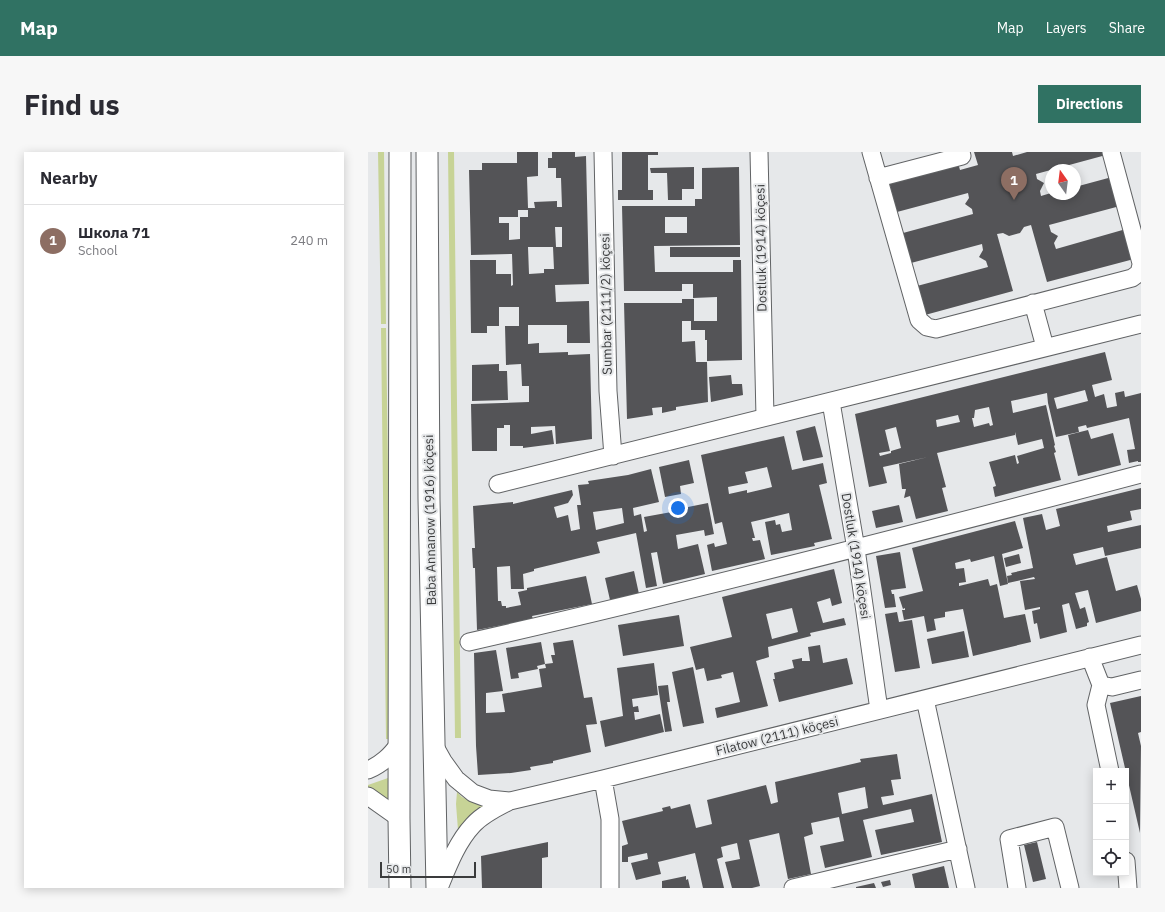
<!DOCTYPE html>
<html lang="en">
<head>
<meta charset="utf-8">
<style>
	:root { --surface:#fff; --page:#f7f7f7; --text:#2b2b33; --muted:#7c7c81; --line:#e1e1e2; --accent:#307263 }
	body { margin:0; font-family:"IBM Plex Sans",sans-serif; background:var(--page); color:var(--text) }
	.controls { position:absolute; right:12px; bottom:12px; display:grid; overflow:hidden; border-radius:0px; box-shadow:0 2px 10px #0003 }
	.controls button { width:36px; height:36px; display:grid; place-items:center; padding:0; border:0; border-bottom:1px solid var(--line); background:var(--surface); color:var(--text); font:20px sans-serif }
	.compass { position:absolute; left:677px; top:12px; width:36px; height:36px; border-radius:50%; background:var(--surface); box-shadow:0 2px 10px #0003; rotate:346deg }
	.scale { position:absolute; left:12px; bottom:10px; width:96px; box-sizing:border-box; padding-left:4px; border:2px solid #3a3b3c; border-top:0; font-size:11px; line-height:14px; white-space:nowrap; color:#3a3b3c; -webkit-text-stroke:3px #e6e8ea; paint-order:stroke }
	.you { position:absolute; left:310px; top:356px; width:14px; height:14px; margin:-10px; border:3px solid #fff; border-radius:50%; background:#1a73e8; box-shadow:0 0 0 6px #1a73e833 }
	.badge { display:grid; place-items:center; width:26px; height:26px; border-radius:50%; background:var(--accent); color:#fff; font-size:13px; font-weight:700 }
	.pin { position:absolute; translate:-50% -33px; filter:drop-shadow(0 1px 2px #0008) }
	.pin::after { content:''; position:absolute; top:21px; width:14px; height:12px; background:inherit; clip-path:polygon(0 0,100% 0,50% 100%) }
	.list { margin:0; padding:0; list-style:none }
	h2 { display:flex; justify-content:space-between; align-items:center; height:52px; margin:0; padding:0 16px; font-size:17px }
	h2 small { font-size:13px; font-weight:400; color:var(--muted) }
	.list li { display:grid; grid-template-columns:26px 1fr auto; gap:12px; align-items:center; box-sizing:border-box; height:72px; padding:0 16px; border-top:1px solid var(--line) }
	.list b { display:block; font-size:15px; white-space:nowrap }
	.list p { margin:0; font-size:13px; white-space:nowrap; color:var(--muted) }
	.list em { font-size:13px; font-style:normal; color:var(--muted) }
	.icon { flex:none; width:22px; height:22px; fill:none; stroke:currentColor; stroke-width:2; stroke-linecap:round; stroke-linejoin:round }
	.map { position:relative; flex:none; width:773px; height:736px; overflow:hidden; border-radius:0px }
	header { display:flex; align-items:center; gap:24px; box-sizing:border-box; height:56px; padding:0 20px; background:var(--accent); color:#fff }
	header strong { font-size:19px }
	nav { display:flex; gap:22px; margin-inline-start:auto; font-size:14px }
	.intro { display:flex; align-items:center; justify-content:space-between; box-sizing:border-box; height:96px; padding:0 24px }
	h1 { margin:0; font-size:28px }
	.button { padding:10px 18px; border-radius:0px; background:var(--accent); color:#fff; font-size:14px; font-weight:700 }
	main { display:flex; gap:24px; padding:0 24px }
	aside { flex:1; background:var(--surface); border-radius:0px; box-shadow:0 2px 10px #0003 }
	.map>svg:first-child { display:block }
	.green { fill:#c7d396 }
	.building { fill:#545457; fill-rule:evenodd }
	.lines { fill:none; stroke-linecap:round; stroke-linejoin:round }
	.minor-casing { stroke:#616365; stroke-width:19 }
	.major-casing { stroke:#616365; stroke-width:23 }
	.minor { stroke:#fff; stroke-width:17 }
	.major { stroke:#fff; stroke-width:21 }
	.labels { text-anchor:middle; dominant-baseline:central; stroke-width:4; stroke-linejoin:round; paint-order:stroke }
	.street-label { font-size:13px; fill:#3a3b3c; stroke:#e6e8ea }
</style>
</head>
<body>
<header>
<strong>Map</strong>
<nav><a>Map</a><a>Layers</a><a>Share</a></nav>
</header>
<div class="intro"><h1>Find us</h1><a class="button">Directions</a></div>
<main>
<aside>
<h2>Nearby<small></small></h2>
<ul class="list">
<li><span class="badge" style="background:#8d6e63">1</span><div><b>Школа 71</b><p>School</p></div><em>240 m</em></li>
</ul>
</aside>
<div class="map">
<svg width="773" height="736" viewBox="0 0 773 736">
	<rect width="100%" height="100%" fill="#e6e8ea"/>
	<path class="green" d="M 10,0 L 16,0 L 18,172 L 13,172 Z
		M 80,0 L 86,0 L 93,586 L 87,586 Z
		M 13,176 L 18,176 L 24,587 L 18,587 Z
		M 20,626 L 22,626 L 21,648 L 16,647 L 0,637 L 0,633 Z
		M 89,640 L 94,645 L 116,655 L 90,678 L 88,652 Z"/>
	<path class="building" d="M 149,0 L 170,0 L 170,24 L 159,25 L 160,56 L 167,56 L 166,50 L 189,49 L 189,55 L 194,55 L 193,26 L 188,26 L 188,16 L 180,16 L 180,6 L 184,6 L 184,0 L 207,0 L 207,5 L 218,4 L 221,132 L 187,133 L 188,150 L 221,149 L 222,191 L 199,191 L 199,173 L 160,173 L 160,192 L 171,191 L 171,201 L 200,200 L 200,203 L 222,202 L 224,287 L 188,292 L 187,274 L 163,275 L 163,282 L 184,278 L 186,292 L 155,296 L 155,294 L 142,294 L 142,273 L 136,273 L 136,276 L 129,276 L 129,299 L 104,299 L 103,252 L 161,250 L 161,234 L 154,234 L 153,212 L 138,213 L 137,174 L 151,174 L 151,155 L 131,155 L 131,174 L 119,174 L 119,181 L 103,181 L 102,108 L 128,108 L 128,122 L 143,122 L 143,134 L 145,133 L 144,102 L 103,103 L 101,18 L 114,18 L 114,11 L 149,11 ZM 150,58 L 160,58 L 160,65 L 152,65 L 152,87 L 141,88 L 141,71 L 131,71 L 131,65 L 150,65 ZM 187,75 L 194,75 L 194,95 L 188,95 ZM 160,95 L 185,95 L 186,117 L 176,117 L 176,121 L 161,122 Z
		M 254,0 L 290,0 L 290,3 L 280,3 L 280,38 L 285,38 L 285,48 L 250,48 L 250,38 L 254,38 Z
		M 606,0 L 644,0 L 645,4 L 659,0 L 737,0 L 738,3 L 668,22 L 669,27 L 676,31 L 672,39 L 673,44 L 683,41 L 707,42 L 707,35 L 744,25 L 752,54 L 681,73 L 683,80 L 690,84 L 686,91 L 688,97 L 758,77 L 766,107 L 679,130 L 663,73 L 656,75 L 652,81 L 641,84 L 635,81 L 629,82 L 645,139 L 557,163 L 549,134 L 620,115 L 618,109 L 611,105 L 615,98 L 614,92 L 543,111 L 535,81 L 605,62 L 604,57 L 597,52 L 601,46 L 600,41 L 529,60 L 521,30 L 590,11 L 592,18 L 610,13 Z
		M 326,15 L 326,37 L 314,37 L 314,48 L 300,48 L 299,21 L 283,21 L 282,16 Z
		M 371,15 L 372,93 L 286,94 L 287,120 L 365,120 L 365,108 L 373,108 L 374,208 L 339,209 L 339,188 L 337,188 L 337,178 L 323,178 L 323,169 L 314,169 L 314,190 L 327,189 L 328,210 L 339,210 L 340,250 L 308,255 L 308,258 L 294,261 L 294,255 L 284,256 L 285,263 L 259,267 L 256,151 L 314,151 L 314,147 L 326,147 L 326,169 L 349,169 L 349,145 L 325,146 L 325,132 L 314,132 L 314,139 L 256,139 L 254,54 L 327,54 L 327,47 L 334,47 L 334,16 ZM 297,65 L 319,65 L 319,81 L 297,81 Z
		M 302,95 L 372,95 L 372,105 L 302,105 Z
		M 737,200 L 744,228 L 724,233 L 727,245 L 736,242 L 739,256 L 749,254 L 747,241 L 756,239 L 757,245 L 773,241 L 773,310 L 770,310 L 770,309 L 761,311 L 759,298 L 767,297 L 761,266 L 719,276 L 718,273 L 710,275 L 711,280 L 688,285 L 680,251 L 679,241 L 643,249 L 645,261 L 678,253 L 687,293 L 686,294 L 688,300 L 686,301 L 693,328 L 627,345 L 625,335 L 628,334 L 621,310 L 647,303 L 649,312 L 651,311 L 649,304 L 676,296 L 674,287 L 650,293 L 647,280 L 647,283 L 569,301 L 578,335 L 574,336 L 580,359 L 548,367 L 542,344 L 536,346 L 538,337 L 534,337 L 531,312 L 560,305 L 515,315 L 519,331 L 501,335 L 487,262 ZM 717,238 L 720,249 L 689,257 L 686,246 ZM 621,255 L 625,273 L 622,274 L 621,271 L 606,275 L 604,266 L 606,266 L 607,258 ZM 590,263 L 592,270 L 569,275 L 568,268 ZM 528,275 L 533,296 L 523,299 L 523,301 L 512,304 L 511,301 L 522,299 L 517,278 Z
		M 131,212 L 131,219 L 139,219 L 140,248 L 104,249 L 104,213 Z
		M 363,223 L 364,232 L 374,232 L 375,243 L 343,250 L 341,225 Z
		M 447,274 L 455,305 L 435,309 L 428,279 Z
		M 720,278 L 723,287 L 745,281 L 753,313 L 710,324 L 700,283 Z
		M 416,284 L 424,318 L 455,311 L 459,331 L 451,333 L 464,387 L 446,391 L 447,394 L 403,403 L 397,370 L 407,368 L 408,373 L 412,372 L 414,380 L 424,378 L 421,361 L 383,370 L 387,386 L 384,386 L 385,389 L 392,388 L 397,407 L 344,419 L 339,393 L 346,391 L 347,395 L 359,392 L 354,370 L 347,372 L 333,303 ZM 399,315 L 404,335 L 379,341 L 379,338 L 361,342 L 360,335 L 380,331 L 377,320 Z
		M 321,308 L 326,331 L 312,334 L 313,342 L 297,345 L 291,315 Z
		M 283,317 L 291,350 L 265,356 L 266,364 L 273,362 L 276,380 L 279,379 L 276,365 L 320,357 L 320,355 L 340,351 L 346,382 L 337,384 L 336,378 L 308,383 L 310,397 L 330,392 L 337,422 L 295,432 L 289,400 L 283,401 L 289,434 L 278,436 L 268,381 L 229,390 L 232,401 L 166,417 L 166,419 L 155,422 L 156,437 L 143,437 L 142,414 L 129,415 L 130,449 L 133,449 L 134,454 L 138,454 L 138,456 L 153,453 L 150,440 L 159,438 L 159,436 L 218,424 L 224,452 L 164,464 L 165,467 L 109,478 L 107,416 L 105,416 L 104,396 L 107,396 L 105,354 L 145,350 L 145,352 L 204,338 L 205,343 L 200,351 L 186,355 L 189,366 L 200,363 L 203,379 L 212,377 L 209,353 L 213,353 L 210,333 L 221,332 L 220,329 L 260,323 ZM 254,356 L 256,371 L 228,378 L 225,360 Z
		M 773,336 L 773,357 L 762,359 L 764,368 L 739,374 L 740,380 L 773,373 L 773,396 L 737,404 L 735,395 L 705,402 L 708,413 L 739,405 L 748,439 L 769,433 L 773,447 L 773,459 L 728,471 L 720,438 L 707,441 L 712,457 L 717,455 L 721,470 L 719,471 L 719,474 L 708,477 L 701,451 L 694,453 L 699,480 L 672,487 L 669,471 L 666,472 L 664,459 L 672,457 L 672,455 L 657,458 L 652,429 L 667,427 L 666,425 L 640,431 L 639,424 L 644,423 L 643,421 L 665,416 L 655,366 L 674,362 L 678,378 L 692,374 L 688,357 Z
		M 531,353 L 535,370 L 508,376 L 504,359 Z
		M 647,369 L 655,396 L 634,402 L 640,432 L 632,434 L 626,404 L 603,410 L 602,407 L 587,411 L 588,417 L 596,416 L 598,430 L 591,431 L 591,434 L 620,427 L 622,434 L 629,432 L 636,466 L 657,462 L 663,490 L 605,504 L 595,457 L 577,460 L 577,465 L 566,467 L 568,478 L 559,480 L 556,464 L 536,468 L 534,458 L 537,458 L 537,456 L 535,457 L 531,445 L 555,439 L 544,396 Z
		M 532,400 L 538,436 L 523,438 L 524,442 L 526,442 L 528,455 L 517,456 L 508,404 Z
		M 651,402 L 653,411 L 638,415 L 636,406 Z
		M 466,417 L 474,451 L 464,454 L 462,446 L 449,450 L 455,471 L 476,466 L 478,473 L 442,481 L 443,484 L 400,495 L 401,505 L 388,509 L 400,554 L 349,566 L 347,556 L 372,550 L 365,520 L 353,523 L 354,526 L 339,529 L 336,516 L 328,518 L 322,495 L 364,485 L 354,445 ZM 424,456 L 430,480 L 404,487 L 398,462 Z
		M 266,419 L 271,442 L 242,448 L 237,426 Z
		M 529,460 L 531,470 L 544,468 L 552,516 L 527,520 L 517,462 Z
		M 311,463 L 316,494 L 255,504 L 250,473 Z
		M 596,479 L 601,505 L 564,512 L 559,487 Z
		M 205,488 L 216,546 L 224,545 L 229,572 L 218,573 L 223,600 L 185,609 L 185,611 L 162,615 L 163,618 L 143,621 L 110,623 L 108,594 L 106,501 L 128,498 L 135,539 L 118,541 L 118,561 L 137,560 L 134,542 L 174,535 L 171,517 L 178,516 L 177,512 L 185,511 L 183,503 L 187,503 L 185,491 Z
		M 173,490 L 177,512 L 169,514 L 170,517 L 150,521 L 151,526 L 143,527 L 138,496 Z
		M 452,493 L 455,511 L 479,506 L 485,532 L 411,550 L 405,527 L 407,527 L 406,521 L 426,516 L 424,508 L 434,506 L 434,509 L 442,509 L 440,495 Z
		M 286,511 L 290,543 L 264,547 L 265,555 L 270,554 L 271,560 L 266,560 L 267,568 L 292,562 L 296,580 L 237,595 L 232,569 L 255,564 L 249,516 Z
		M 325,515 L 336,571 L 315,575 L 304,520 Z
		M 300,533 L 302,550 L 299,550 L 304,579 L 297,580 L 290,534 Z
		M 773,544 L 773,580 L 770,581 L 773,594 L 772,681 L 742,551 Z
		M 529,602 L 533,627 L 523,628 L 526,643 L 513,645 L 515,653 L 564,642 L 574,690 L 513,703 L 507,678 L 546,670 L 543,657 L 517,663 L 495,668 L 504,705 L 457,716 L 452,694 L 476,689 L 471,665 L 443,671 L 445,682 L 436,685 L 443,722 L 420,727 L 411,681 L 381,688 L 392,734 L 384,736 L 364,736 L 357,710 L 372,707 L 369,691 L 353,695 L 355,705 L 349,707 L 356,736 L 335,736 L 327,701 L 290,710 L 293,722 L 268,728 L 263,711 L 280,707 L 279,701 L 260,705 L 260,710 L 254,710 L 254,694 L 260,692 L 254,669 L 295,659 L 294,656 L 302,654 L 303,657 L 322,652 L 328,676 L 344,672 L 339,648 L 398,633 L 403,652 L 410,650 L 407,630 L 493,610 L 492,607 ZM 497,635 L 500,656 L 474,662 L 470,641 Z
		M 180,690 L 180,705 L 174,706 L 174,736 L 114,736 L 113,704 Z
		M 669,690 L 678,727 L 665,730 L 656,693 Z
		M 576,714 L 581,736 L 547,736 L 544,722 Z
		M 318,724 L 318,728 L 320,727 L 322,736 L 294,736 L 294,729 Z
		M 522,728 L 523,733 L 515,735 L 513,730 Z
		M 506,731 L 508,736 L 488,736 L 488,735 Z"/>
	<g class="lines">
		<g class="minor-casing">
			<path id="minor" d="M 235,0 L 240,239 L 245,304
				M 391,0 L 397,265
				M 503,0 L 551,168 L 559,175 L 568,177 L 764,126 L 771,121 L 773,113
				M 743,0 L 773,111
				M 510,26 L 594,4 L 593,0
				M 665,151 L 677,195
				M 463,250 L 488,397 L 511,558
				M 130,332 L 773,172
				M 101,490 C 326,439 550,381 773,322
				M 722,505 L 733,533 L 744,535 L 773,528
				M 733,533 L 728,553 L 742,619
				M 557,547 L 598,736
				M 66,593 L 75,609 L 88,627 L 105,641 L 121,647 L 142,649 L 235,627 L 773,493
				M 0,618 C 14,612 22,604 31,592
				M 235,627 L 242,667 L 242,736
				M 0,644 L 31,666
				M 758,709 L 760,736
				M 71,736 C 80,714 89,690 105,673 C 115,662 130,655 142,649
				M 425,736 L 590,697
				M 649,736 L 641,687 L 687,675 L 702,736"/>
		</g>
		<g class="major-casing">
			<path id="major" d="M 32,0 L 31,666 L 32,736
				M 59,0 L 61,347 L 69,736"/>
		</g>
		<use href="#minor" class="minor"/>
		<use href="#major" class="major"/>
	</g>
	<g class="labels">
		<g class="street-label">
			<text transform="translate(393 96) rotate(-91)">Dostluk (1914) köçesi</text>
			<text transform="translate(238 152) rotate(-91)">Sumbar (2111/2) köçesi</text>
			<text transform="translate(62 368) rotate(-91)">Baba Annanow (1916) köçesi</text>
			<text transform="translate(488 404) rotate(81)">Dostluk (1914) köçesi</text>
			<text transform="translate(409 584) rotate(-14)">Filatow (2111) köçesi</text>
		</g>
	</g>
</svg>
<div class="controls">
<button>+</button>
<button>−</button>
<button><svg class="icon" aria-label="locate" viewBox="0 0 24 24"><circle cx="12" cy="12" r="6"/><path d="M12 2v4M12 18v4M2 12h4M18 12h4"/></svg></button>
</div>
<svg class="compass" viewBox="-18 -18 36 36"><path d="M0-13l5 13h-10z" fill="#e53935"/><path d="M0 13l5-13h-10z" fill="#7c7c81"/></svg>
<div class="scale">50 m</div>
<div class="you"></div>
<div class="pin badge" style="left:646px;top:48px;background:#8d6e63">1</div>
</div>
</main>
</body>
</html>
